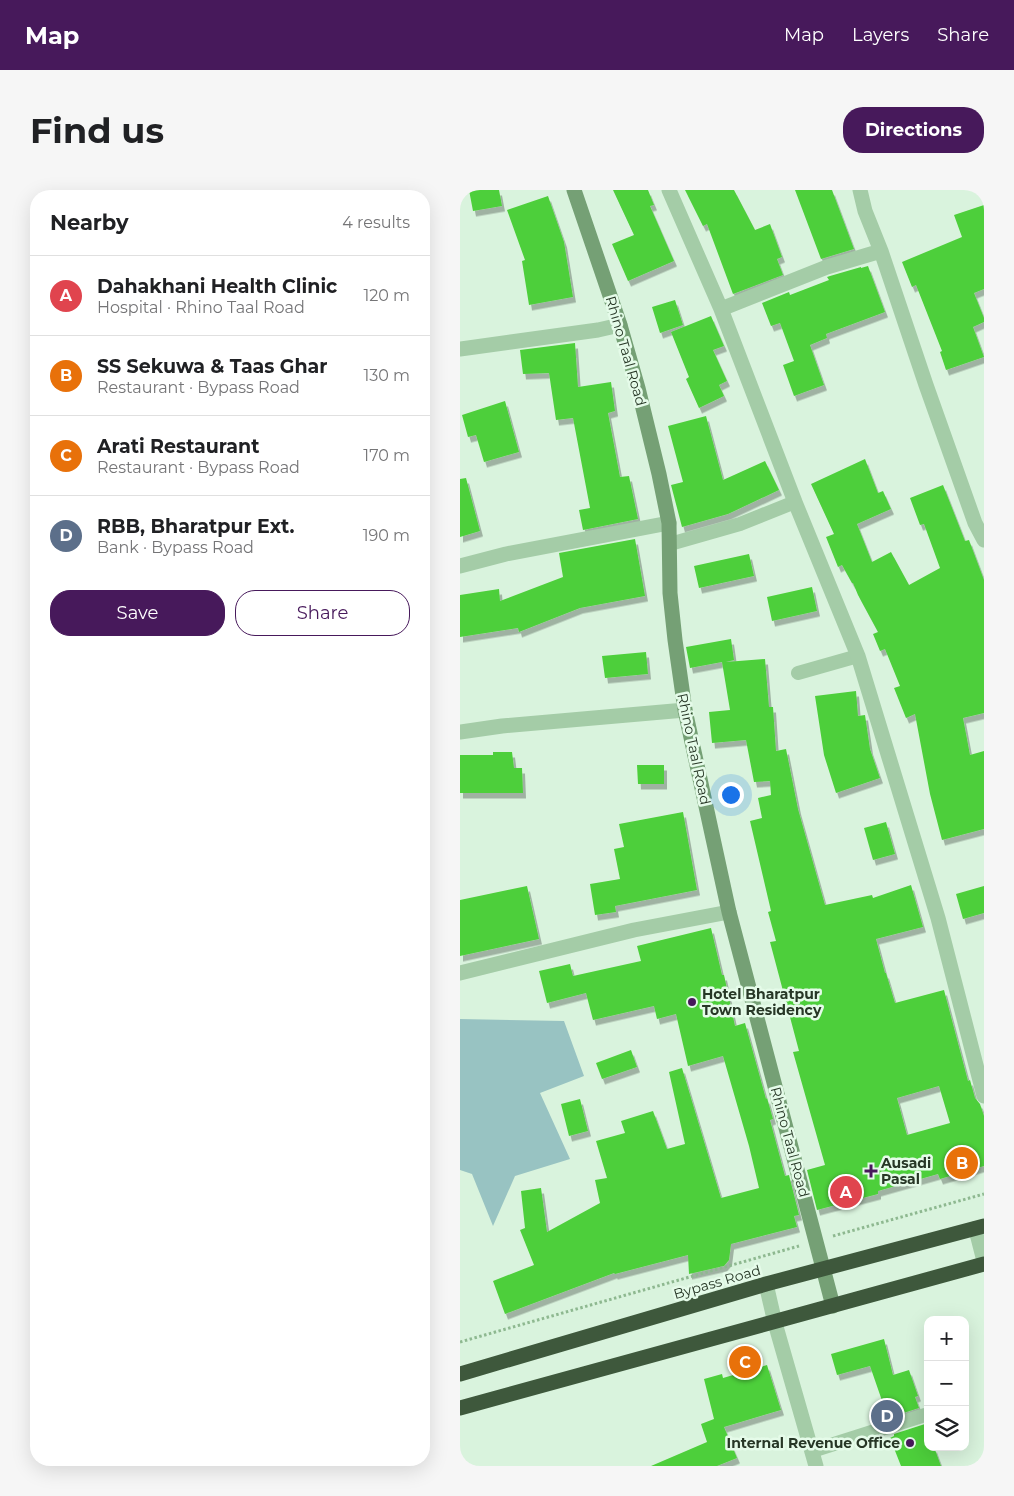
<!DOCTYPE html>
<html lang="en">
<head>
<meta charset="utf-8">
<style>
	:root { --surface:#fff; --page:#f6f6f6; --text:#202124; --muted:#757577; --line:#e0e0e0; --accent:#47195b }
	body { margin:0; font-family:Montserrat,sans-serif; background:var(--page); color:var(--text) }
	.controls { position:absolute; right:15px; bottom:15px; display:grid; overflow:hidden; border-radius:10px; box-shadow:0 5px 20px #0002 }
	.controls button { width:45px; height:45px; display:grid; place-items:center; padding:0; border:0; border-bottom:1px solid var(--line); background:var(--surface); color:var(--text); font:25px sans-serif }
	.you { position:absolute; left:270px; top:604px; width:18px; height:18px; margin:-12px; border:4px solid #fff; border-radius:50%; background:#1a73e8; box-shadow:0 0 0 8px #1a73e833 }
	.badge { display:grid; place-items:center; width:32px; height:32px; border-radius:50%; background:var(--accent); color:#fff; font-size:16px; font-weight:700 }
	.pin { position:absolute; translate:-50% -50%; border:2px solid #fff; box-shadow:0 1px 5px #0006 }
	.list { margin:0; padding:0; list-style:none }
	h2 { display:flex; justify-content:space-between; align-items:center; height:65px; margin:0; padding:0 20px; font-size:21px }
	h2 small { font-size:16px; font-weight:400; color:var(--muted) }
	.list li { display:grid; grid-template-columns:32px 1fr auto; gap:15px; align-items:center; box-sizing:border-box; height:80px; padding:0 20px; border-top:1px solid var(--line) }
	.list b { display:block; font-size:19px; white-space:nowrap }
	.list p { margin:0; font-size:16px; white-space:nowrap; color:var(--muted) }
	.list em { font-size:16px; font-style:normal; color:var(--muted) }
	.actions { display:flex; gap:10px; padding:15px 20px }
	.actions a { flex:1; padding:11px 0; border:1px solid var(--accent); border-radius:20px; text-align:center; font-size:18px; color:var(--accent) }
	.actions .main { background:var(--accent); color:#fff }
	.icon { flex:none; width:28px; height:28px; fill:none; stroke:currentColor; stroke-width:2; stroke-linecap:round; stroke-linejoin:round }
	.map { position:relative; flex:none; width:524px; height:1276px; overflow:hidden; border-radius:20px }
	header { display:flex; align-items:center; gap:30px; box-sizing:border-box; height:70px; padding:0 25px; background:var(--accent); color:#fff }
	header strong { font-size:24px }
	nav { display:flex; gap:28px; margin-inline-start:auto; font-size:18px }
	.intro { display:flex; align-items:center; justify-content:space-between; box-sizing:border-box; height:120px; padding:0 30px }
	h1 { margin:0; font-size:35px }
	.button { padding:12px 22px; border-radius:20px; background:var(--accent); color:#fff; font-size:18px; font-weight:700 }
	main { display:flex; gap:30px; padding:0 30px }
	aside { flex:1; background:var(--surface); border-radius:20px; box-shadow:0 5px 20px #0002 }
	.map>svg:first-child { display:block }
	.green { fill:#98c3c2 }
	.building { fill:#4ecf3b; fill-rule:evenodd; filter:url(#shadow) }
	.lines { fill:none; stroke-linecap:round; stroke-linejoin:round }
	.path { stroke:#8eb890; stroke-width:3; stroke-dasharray:2.5 2.5; stroke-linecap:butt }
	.lane { stroke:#a4cca7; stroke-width:14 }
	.street { stroke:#a4cca7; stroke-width:15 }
	.secondary { stroke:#75a075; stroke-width:15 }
	.highway { stroke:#3e583c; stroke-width:15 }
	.poi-dot { fill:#47195b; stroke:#e5fbe9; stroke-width:2 }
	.labels { text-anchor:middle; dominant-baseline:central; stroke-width:5; stroke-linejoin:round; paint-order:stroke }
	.street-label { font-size:14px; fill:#273726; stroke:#e5fbe9 }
	.poi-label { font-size:14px; font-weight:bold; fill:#273726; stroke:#e5fbe9; text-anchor:start }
</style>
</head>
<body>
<header>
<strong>Map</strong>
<nav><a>Map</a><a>Layers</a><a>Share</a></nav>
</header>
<div class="intro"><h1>Find us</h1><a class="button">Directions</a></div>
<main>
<aside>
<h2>Nearby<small>4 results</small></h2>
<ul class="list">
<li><span class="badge" style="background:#e0444e">A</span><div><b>Dahakhani Health Clinic</b><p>Hospital · Rhino Taal Road</p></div><em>120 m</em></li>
<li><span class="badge" style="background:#e8710a">B</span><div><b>SS Sekuwa &amp; Taas Ghar</b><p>Restaurant · Bypass Road</p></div><em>130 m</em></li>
<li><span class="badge" style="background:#e8710a">C</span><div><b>Arati Restaurant</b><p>Restaurant · Bypass Road</p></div><em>170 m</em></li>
<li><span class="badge" style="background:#5c6f8a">D</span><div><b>RBB, Bharatpur Ext.</b><p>Bank · Bypass Road</p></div><em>190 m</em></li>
</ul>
<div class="actions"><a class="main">Save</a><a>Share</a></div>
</aside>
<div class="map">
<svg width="524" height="1276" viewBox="0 0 524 1276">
	<defs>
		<filter id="shadow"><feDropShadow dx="3" dy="5.5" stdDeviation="0" flood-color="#0004"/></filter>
	</defs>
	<rect width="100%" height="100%" fill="#d9f3dd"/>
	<path class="green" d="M 0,829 L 104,831 L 124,886 L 80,903 L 110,969 L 55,986 L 33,1036 L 12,984 L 0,980 Z"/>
	<path class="building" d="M 9,0 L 39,0 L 42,16 L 13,21 Z
		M 153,0 L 188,0 L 194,15 L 190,16 L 214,71 L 168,91 L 152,54 L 174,45 Z
		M 225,0 L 274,0 L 295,40 L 310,34 L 322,67 L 317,69 L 323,85 L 273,104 L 247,34 L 243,36 Z
		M 335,0 L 372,0 L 394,59 L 361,69 Z
		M 88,6 L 104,52 L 113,107 L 69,115 L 62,71 L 65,70 L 47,20 Z
		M 524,15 L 524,99 L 514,103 L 524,128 L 524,132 L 513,137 L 524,167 L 486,180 L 480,162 L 482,161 L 456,95 L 452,97 L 442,72 L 502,47 L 494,25 Z
		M 408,76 L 425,122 L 366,144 L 367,148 L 350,155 L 364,195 L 334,206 L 323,175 L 334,171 L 320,133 L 311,136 L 302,113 L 329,102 L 330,105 L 369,90 L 367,87 L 370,86 L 401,77 L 401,78 Z
		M 215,110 L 223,135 L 200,143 L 192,117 Z
		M 251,126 L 264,156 L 253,160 L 267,191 L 259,195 L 264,206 L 239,218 L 226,189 L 229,187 L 211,142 Z
		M 115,153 L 118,197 L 151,192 L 155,221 L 148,223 L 160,287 L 169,286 L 178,329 L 123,340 L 119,320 L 130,318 L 113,228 L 96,230 L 89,183 L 63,184 L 60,160 Z
		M 45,211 L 59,262 L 24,272 L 16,245 L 8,247 L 2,225 Z
		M 246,226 L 263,290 L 305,271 L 319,300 L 268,324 L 222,337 L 211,295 L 223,292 L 208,236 Z
		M 405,269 L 418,303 L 423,301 L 431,319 L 397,334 L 412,372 L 431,362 L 449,395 L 480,378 L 464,334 L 460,335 L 450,308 L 483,295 L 505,351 L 509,350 L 524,390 L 524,523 L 503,528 L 510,565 L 524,561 L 524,639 L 482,650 L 470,604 L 455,524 L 446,528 L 434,498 L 440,496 L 425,459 L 420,461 L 413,444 L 418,442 L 398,405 L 393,393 L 392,393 L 382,375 L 378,377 L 366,347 L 374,344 L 351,294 Z
		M 6,288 L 20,341 L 0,347 L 0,289 Z
		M 175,349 L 185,406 L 120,418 L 59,442 L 58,438 L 0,447 L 0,405 L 39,399 L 40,411 L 103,387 L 99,363 Z
		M 289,364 L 294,386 L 239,398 L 234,376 Z
		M 352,397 L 357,421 L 312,431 L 307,407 Z
		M 271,449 L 274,470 L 266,472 L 305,469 L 309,517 L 313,517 L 316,561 L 326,559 L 338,619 L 365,715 L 412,705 L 413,708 L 451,695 L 463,737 L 416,749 L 425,783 L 426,783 L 435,813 L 484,800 L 508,891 L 510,890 L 515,908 L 520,914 L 524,926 L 524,976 L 480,989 L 478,984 L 418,1001 L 418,1004 L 357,1020 L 347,980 L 365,975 L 333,862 L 339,861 L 310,752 L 316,751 L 308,722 L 311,721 L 290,631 L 302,628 L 298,608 L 311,605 L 310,591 L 294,592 L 286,550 L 252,553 L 249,522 L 270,520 L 262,472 L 230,478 L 226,457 ZM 479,896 L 490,933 L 447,945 L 437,908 Z
		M 186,462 L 188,484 L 145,488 L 142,466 Z
		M 396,501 L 398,526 L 405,525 L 410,559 L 420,588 L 376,603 L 364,565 L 355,506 Z
		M 33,562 L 52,562 L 54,578 L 62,578 L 63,603 L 0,603 L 0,565 L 33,565 Z
		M 177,575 L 204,575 L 204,594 L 178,594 Z
		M 223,622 L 237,700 L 155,716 L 156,722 L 135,725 L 130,694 L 160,689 L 154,659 L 164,657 L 159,634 Z
		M 426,632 L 435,664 L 413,670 L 404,638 Z
		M 67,696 L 79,749 L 0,766 L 0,710 Z
		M 524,696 L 524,723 L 503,729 L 496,704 Z
		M 251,738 L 262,785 L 264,785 L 275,836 L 285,833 L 306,909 L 307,908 L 313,929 L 310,930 L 325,986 L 329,985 L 339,1025 L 334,1026 L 337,1037 L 271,1054 L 269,1070 L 264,1076 L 229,1084 L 228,1065 L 155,1084 L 154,1083 L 45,1124 L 33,1091 L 74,1075 L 60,1040 L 65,1038 L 61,1001 L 81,998 L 87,1042 L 140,1013 L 135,990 L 147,988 L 136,951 L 165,943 L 161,931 L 193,921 L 207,959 L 225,954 L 209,882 L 222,878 L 261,1008 L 299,998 L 289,956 L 263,866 L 228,876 L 216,824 L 197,829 L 194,816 L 133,830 L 126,803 L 87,813 L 79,781 L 110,774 L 113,786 L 181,771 L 177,756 Z
		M 171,860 L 177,877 L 142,889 L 136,873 Z
		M 120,909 L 128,941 L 109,946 L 101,914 Z
		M 424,1149 L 433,1185 L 449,1180 L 458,1206 L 455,1207 L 459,1218 L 428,1228 L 410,1176 L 377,1185 L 371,1164 Z
		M 307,1175 L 321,1220 L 264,1237 L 277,1268 L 257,1276 L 191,1276 L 247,1252 L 241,1234 L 254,1229 L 244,1189 L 262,1184 L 263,1188 Z
		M 465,1234 L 468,1240 L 468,1257 L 474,1257 L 481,1276 L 441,1276 L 430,1248 L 434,1246 L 434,1244 Z"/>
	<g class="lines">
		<path class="path" d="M 373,1046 L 524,1004
			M 0,1152 L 339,1056"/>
		<path class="lane" d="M 210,354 L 280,334 L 335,312
			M 338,483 L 398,466
			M 515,1038 L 524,1073
			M 352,1261 L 465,1225 L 468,1226"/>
		<path class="street" d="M 209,0 L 261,119 L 335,312 L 398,466 L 478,728 L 524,906
			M 400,0 L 405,21 L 421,61 L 466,195 L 515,333 L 524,350
			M 261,119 L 367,77 L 421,61
			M 0,159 L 138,140 L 160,135
			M 0,376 L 46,364 L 209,333
			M 0,542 L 42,536 L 225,520
			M 0,783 L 174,740 L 269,722
			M 306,1094 L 315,1133 L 356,1276"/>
		<path class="secondary" d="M 114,0 L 160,135 L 178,198 L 199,284 L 209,333 L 210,403 L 215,450 L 225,520 L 269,722 L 373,1116"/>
		<path class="highway" d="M 0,1184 L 306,1094 L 524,1036
			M 0,1218 L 524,1074"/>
	</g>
	<g class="poi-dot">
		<circle cx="232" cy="812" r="5"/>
		<path d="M408.5 973.5h5v5h5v5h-5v5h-5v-5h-5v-5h5z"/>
		<circle cx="450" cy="1253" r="5"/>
	</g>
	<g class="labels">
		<g class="street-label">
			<text transform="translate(166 161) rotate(74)">Rhino Taal Road</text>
			<text transform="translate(234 559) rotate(78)">Rhino Taal Road</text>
			<text transform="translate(330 952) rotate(75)">Rhino Taal Road</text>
			<text transform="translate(257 1092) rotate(-16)">Bypass Road</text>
		</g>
		<g class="poi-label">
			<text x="242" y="804">Hotel Bharatpur<tspan x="242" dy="16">Town Residency</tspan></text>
			<text x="421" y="973">Ausadi<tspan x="421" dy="16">Pasal</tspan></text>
			<text x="440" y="1253" text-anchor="end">Internal Revenue Office</text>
		</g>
	</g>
</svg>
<div class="controls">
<button>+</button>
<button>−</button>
<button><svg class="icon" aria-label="layers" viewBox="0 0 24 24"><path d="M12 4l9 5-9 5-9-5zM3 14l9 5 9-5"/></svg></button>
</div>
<div class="you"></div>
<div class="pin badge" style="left:386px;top:1002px;background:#e0444e">A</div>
<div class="pin badge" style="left:502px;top:973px;background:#e8710a">B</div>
<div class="pin badge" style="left:285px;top:1172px;background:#e8710a">C</div>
<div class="pin badge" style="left:427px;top:1226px;background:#5c6f8a">D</div>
</div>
</main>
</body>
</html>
